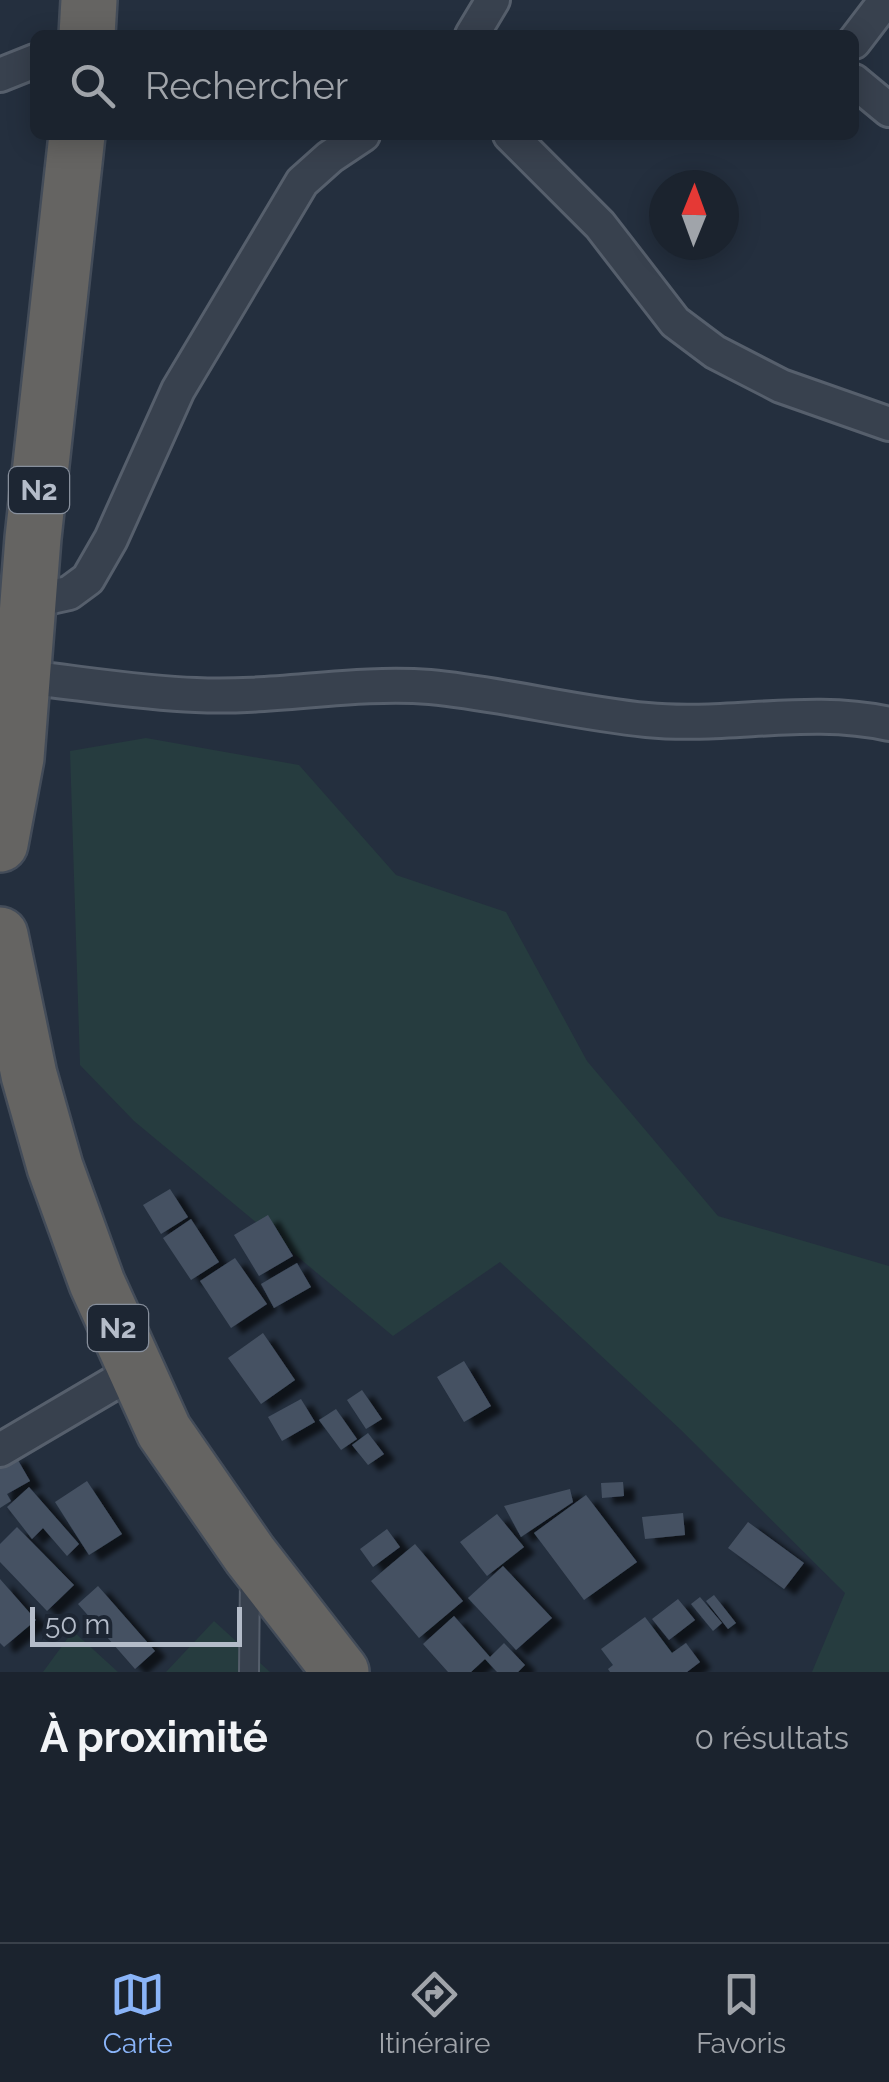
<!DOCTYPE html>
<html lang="fr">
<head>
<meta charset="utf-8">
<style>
	:root { --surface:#1b232e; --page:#282f3a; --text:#f1f3f6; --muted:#a0a4aa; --line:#39404a; --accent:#8ab4f8 }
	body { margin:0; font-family:Raleway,sans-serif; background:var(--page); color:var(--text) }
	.compass { position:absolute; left:649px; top:170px; width:90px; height:90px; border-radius:50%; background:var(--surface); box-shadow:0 5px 25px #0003; rotate:1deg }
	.scale { position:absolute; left:30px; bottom:25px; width:212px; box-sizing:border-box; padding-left:10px; border:5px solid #b4bcc9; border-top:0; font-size:28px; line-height:35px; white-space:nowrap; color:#b4bcc9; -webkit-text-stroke:8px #1d2633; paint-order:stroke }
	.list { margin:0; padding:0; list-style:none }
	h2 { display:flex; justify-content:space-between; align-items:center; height:130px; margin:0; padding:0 40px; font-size:42px }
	h2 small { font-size:32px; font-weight:400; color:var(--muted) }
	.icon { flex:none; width:55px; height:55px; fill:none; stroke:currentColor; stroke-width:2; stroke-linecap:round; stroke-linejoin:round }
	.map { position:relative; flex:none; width:889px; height:1672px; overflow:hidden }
	.search { position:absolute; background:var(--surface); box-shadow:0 5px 25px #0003; left:30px; right:30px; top:30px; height:110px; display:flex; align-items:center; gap:25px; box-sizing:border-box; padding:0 35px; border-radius:15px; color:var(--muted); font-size:38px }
	.sheet { height:270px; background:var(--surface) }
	nav { display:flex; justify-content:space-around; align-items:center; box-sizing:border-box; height:140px; border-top:2px solid var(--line); background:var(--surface); font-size:28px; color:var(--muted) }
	nav a { display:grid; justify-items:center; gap:5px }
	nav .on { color:var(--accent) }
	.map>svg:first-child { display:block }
	.green { fill:#263c3f }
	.building { fill:#455162; filter:url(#shadow) }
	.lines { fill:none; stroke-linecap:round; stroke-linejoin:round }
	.service-casing { stroke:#565f6c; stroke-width:22 }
	.minor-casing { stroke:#565f6c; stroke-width:38 }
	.trunk-casing { stroke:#434c59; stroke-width:60 }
	.service { stroke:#38414e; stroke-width:18 }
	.minor { stroke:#38414e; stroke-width:32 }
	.trunk { stroke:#656462; stroke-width:55 }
	.labels { text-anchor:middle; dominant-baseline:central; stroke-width:10; stroke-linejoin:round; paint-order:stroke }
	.shield { fill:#1d2633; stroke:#878f9c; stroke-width:2.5 }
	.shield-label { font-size:28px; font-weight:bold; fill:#b4bcc9 }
</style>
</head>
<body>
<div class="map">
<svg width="889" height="1672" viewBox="0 0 889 1672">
	<defs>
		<filter id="shadow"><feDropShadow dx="11" dy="6" stdDeviation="2.5" flood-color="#0009"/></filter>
	</defs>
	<rect width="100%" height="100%" fill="#242f3e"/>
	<path class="green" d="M 146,738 L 299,765 L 396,875 L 506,912 L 587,1061 L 718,1216 L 889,1266 L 889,1672 L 812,1672 L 845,1593 L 680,1429 L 500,1262 L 393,1336 L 134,1121 L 80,1065 L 70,751 Z
		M 214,1621 L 270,1672 L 166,1672 Z
		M 73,1631 L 118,1672 L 43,1672 Z"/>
	<path class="building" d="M 170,1189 L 188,1217 L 161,1234 L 143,1205 Z
		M 268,1215 L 293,1256 L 259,1276 L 234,1235 Z
		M 191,1219 L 219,1262 L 191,1280 L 163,1238 Z
		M 235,1258 L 267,1304 L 231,1328 L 200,1281 Z
		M 297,1263 L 311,1287 L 274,1308 L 261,1284 Z
		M 263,1333 L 295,1380 L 261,1404 L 228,1358 Z
		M 464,1361 L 491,1406 L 464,1422 L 437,1377 Z
		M 362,1390 L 382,1419 L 366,1429 L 347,1400 Z
		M 301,1399 L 315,1422 L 282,1441 L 268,1417 Z
		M 336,1409 L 357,1439 L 341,1450 L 319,1420 Z
		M 368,1433 L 384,1454 L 368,1465 L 352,1445 Z
		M 15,1455 L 30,1481 L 7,1494 L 11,1501 L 0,1508 L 0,1463 Z
		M 87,1481 L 122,1534 L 89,1555 L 55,1502 Z
		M 623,1482 L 624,1496 L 602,1498 L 601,1483 Z
		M 29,1487 L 79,1544 L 67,1556 L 43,1528 L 32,1539 L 7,1507 Z
		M 570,1489 L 573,1502 L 521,1537 L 504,1506 Z
		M 586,1495 L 637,1562 L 584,1600 L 534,1533 Z
		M 683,1513 L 685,1535 L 645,1539 L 642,1517 Z
		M 497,1514 L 524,1547 L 487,1576 L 460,1542 Z
		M 748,1522 L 804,1563 L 784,1589 L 728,1548 Z
		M 17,1527 L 74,1585 L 47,1611 L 0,1562 L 0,1544 Z
		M 387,1529 L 400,1547 L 373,1567 L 360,1549 Z
		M 415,1544 L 463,1601 L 419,1638 L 371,1581 Z
		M 503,1566 L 552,1618 L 516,1650 L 468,1598 Z
		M 0,1579 L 36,1620 L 4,1647 L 0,1643 Z
		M 98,1586 L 155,1651 L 135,1669 L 78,1604 Z
		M 714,1595 L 736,1623 L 728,1629 L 706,1601 Z
		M 700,1597 L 722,1623 L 713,1631 L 691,1604 Z
		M 678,1599 L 695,1620 L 669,1640 L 652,1619 Z
		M 454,1616 L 490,1657 L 504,1643 L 525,1665 L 518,1672 L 497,1672 L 485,1659 L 471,1672 L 448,1672 L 423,1644 Z
		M 645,1617 L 672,1653 L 686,1643 L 700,1662 L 687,1672 L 610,1672 L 608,1669 L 613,1665 L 601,1649 Z"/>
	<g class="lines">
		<g class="service-casing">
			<path id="service" d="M 249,1672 L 250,1576"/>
		</g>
		<g class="minor-casing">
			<path id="minor" d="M 472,35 L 493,0
				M 854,42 L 886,0
				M 0,75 L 35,61
				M 854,81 L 889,110
				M 510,135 L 600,225 L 675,322 L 715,352 L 781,386 L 889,424
				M 28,602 L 69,593 L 88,579 L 111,539 L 178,390 L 302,182 L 330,157 L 363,135
				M 23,677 C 80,683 138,693 196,695 C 274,699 352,681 430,687 C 503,694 575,713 647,720 C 727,728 811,706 889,724
				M 0,1450 L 136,1370"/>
		</g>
		<g class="trunk-casing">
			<path id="trunk" d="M 87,35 L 89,0
				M 0,844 L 16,758 L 33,538 L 77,135
				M 0,935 L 29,1075 L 55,1167 L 97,1283 L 164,1431 L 250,1555 L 341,1672"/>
		</g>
		<use href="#service" class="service"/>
		<use href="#minor" class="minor"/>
		<use href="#trunk" class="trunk"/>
	</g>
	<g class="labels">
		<g class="shield">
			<rect x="9" y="467" width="60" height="46" rx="8"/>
			<rect x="88" y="1305" width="60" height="46" rx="8"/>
		</g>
		<g class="shield-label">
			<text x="39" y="490">N2</text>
			<text x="118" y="1328">N2</text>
		</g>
	</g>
</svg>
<svg class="compass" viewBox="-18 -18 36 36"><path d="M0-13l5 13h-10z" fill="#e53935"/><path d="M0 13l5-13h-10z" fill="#a0a4aa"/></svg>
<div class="scale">50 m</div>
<div class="search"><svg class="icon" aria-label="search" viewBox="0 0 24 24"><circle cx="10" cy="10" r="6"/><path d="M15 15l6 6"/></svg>Rechercher</div>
</div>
<section class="sheet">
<h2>À proximité<small>0 résultats</small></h2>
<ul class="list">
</ul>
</section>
<nav>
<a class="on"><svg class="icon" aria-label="map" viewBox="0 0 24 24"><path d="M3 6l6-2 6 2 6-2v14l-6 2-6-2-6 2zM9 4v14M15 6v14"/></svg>Carte</a>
<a><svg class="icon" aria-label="directions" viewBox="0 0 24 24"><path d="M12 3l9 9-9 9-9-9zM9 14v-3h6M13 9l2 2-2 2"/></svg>Itinéraire</a>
<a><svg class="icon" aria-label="saved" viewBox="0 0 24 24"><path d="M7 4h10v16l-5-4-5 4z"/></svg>Favoris</a>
</nav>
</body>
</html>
